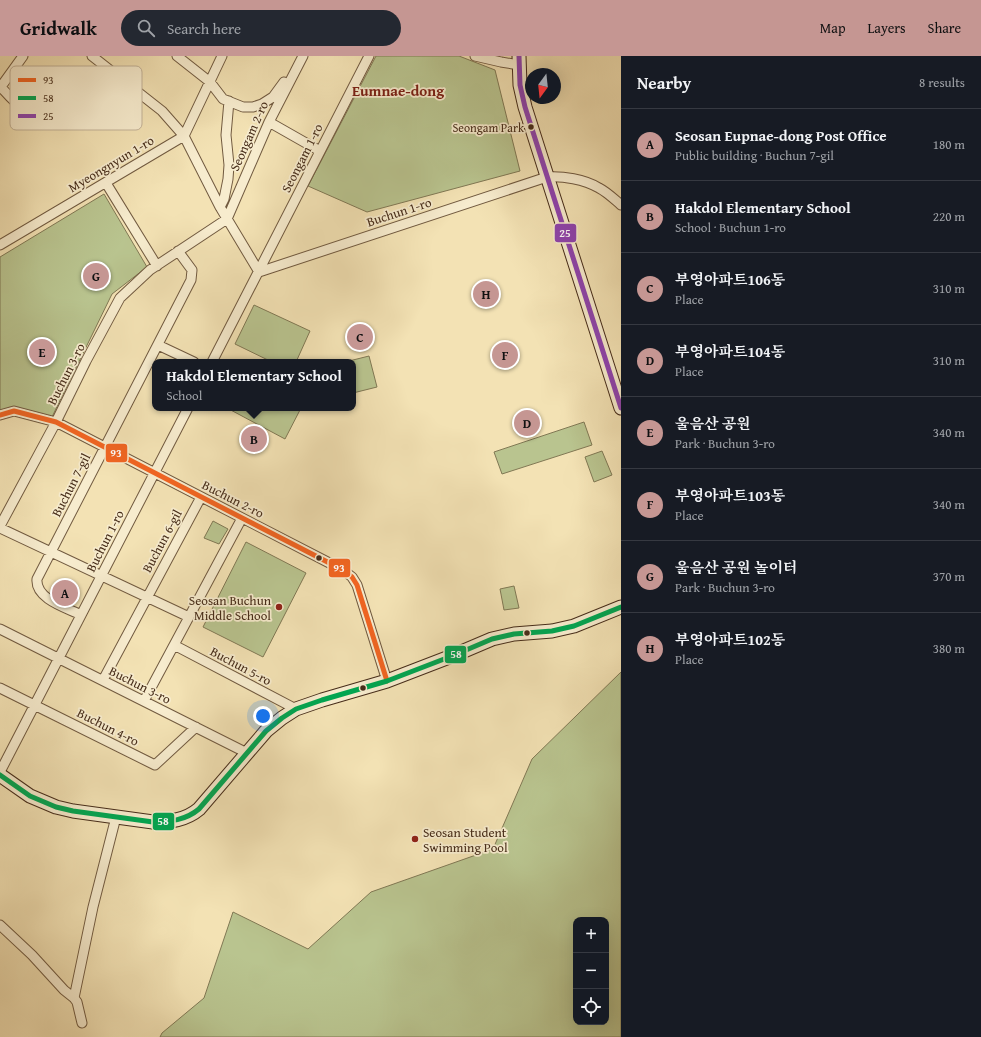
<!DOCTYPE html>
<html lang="en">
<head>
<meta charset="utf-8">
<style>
	:root { --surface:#171b24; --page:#242831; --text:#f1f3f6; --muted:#9ea1a6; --line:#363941; --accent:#c59692 }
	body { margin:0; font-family:"Gentium Book Plus","Noto Serif KR",serif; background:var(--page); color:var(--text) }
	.controls { position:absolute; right:12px; bottom:12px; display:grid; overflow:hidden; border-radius:8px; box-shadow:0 4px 16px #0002 }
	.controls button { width:36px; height:36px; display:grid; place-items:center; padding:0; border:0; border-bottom:1px solid var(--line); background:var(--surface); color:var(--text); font:20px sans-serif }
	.compass { position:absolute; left:525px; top:12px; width:36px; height:36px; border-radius:50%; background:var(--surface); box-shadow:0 4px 16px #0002; rotate:195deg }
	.you { position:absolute; left:263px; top:660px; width:14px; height:14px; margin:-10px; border:3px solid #fff; border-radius:50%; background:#1a73e8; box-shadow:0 0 0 6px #1a73e833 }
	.badge { display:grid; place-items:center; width:26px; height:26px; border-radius:50%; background:var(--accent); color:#111; font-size:13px; font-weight:700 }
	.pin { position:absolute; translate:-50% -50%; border:2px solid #fff; box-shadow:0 1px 4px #0006 }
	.popup { position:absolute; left:152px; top:303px; width:204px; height:52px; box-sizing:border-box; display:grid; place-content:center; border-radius:8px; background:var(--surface); filter:drop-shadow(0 1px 3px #0005); font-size:13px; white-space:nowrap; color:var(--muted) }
	.popup b { font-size:15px; color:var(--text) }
	.popup::after { content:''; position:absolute; left:50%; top:100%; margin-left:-8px; border:8px solid transparent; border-top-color:var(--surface) }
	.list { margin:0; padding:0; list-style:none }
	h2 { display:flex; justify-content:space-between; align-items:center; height:52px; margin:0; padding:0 16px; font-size:17px }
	h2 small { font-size:13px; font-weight:400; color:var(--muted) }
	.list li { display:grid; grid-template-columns:26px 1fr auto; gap:12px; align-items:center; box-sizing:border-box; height:72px; padding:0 16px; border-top:1px solid var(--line) }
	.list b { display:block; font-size:15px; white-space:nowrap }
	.list p { margin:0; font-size:13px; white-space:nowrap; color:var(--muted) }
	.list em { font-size:13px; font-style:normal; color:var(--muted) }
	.icon { flex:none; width:22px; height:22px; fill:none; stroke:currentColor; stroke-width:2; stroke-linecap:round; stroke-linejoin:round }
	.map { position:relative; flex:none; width:621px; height:981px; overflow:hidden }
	header { display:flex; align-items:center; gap:24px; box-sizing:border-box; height:56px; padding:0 20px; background:var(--accent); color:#111 }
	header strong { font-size:19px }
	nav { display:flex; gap:22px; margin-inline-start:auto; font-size:14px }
	.search { width:280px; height:36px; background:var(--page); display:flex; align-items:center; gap:10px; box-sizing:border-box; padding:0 14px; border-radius:22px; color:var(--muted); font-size:15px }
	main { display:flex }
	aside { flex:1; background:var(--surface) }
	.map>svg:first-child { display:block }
	.green { fill:#b9c48f; stroke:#807854; fill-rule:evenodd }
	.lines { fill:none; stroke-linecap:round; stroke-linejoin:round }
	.street-casing { stroke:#715a40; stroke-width:11 }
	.secondary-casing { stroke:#462c19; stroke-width:15 }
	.street { stroke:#f7ecce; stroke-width:9 }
	.secondary { stroke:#f7ecce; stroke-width:13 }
	.bus-1-casing { stroke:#f7ecce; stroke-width:8 }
	.bus-2-casing { stroke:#f7ecce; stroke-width:8 }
	.bus-3-casing { stroke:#f7ecce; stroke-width:8 }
	.bus-1 { stroke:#f26522; stroke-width:5 }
	.bus-2 { stroke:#00a651; stroke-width:5 }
	.bus-3 { stroke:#8e44ad; stroke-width:5 }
	.bus-dot { fill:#462c19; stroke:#f7ecce; stroke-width:1.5 }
	.poi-dot { fill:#8f2418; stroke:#f7ecce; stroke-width:1.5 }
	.labels { text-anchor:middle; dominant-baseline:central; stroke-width:3.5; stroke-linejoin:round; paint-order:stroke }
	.bus-label { font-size:12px; fill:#462c19; stroke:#f7ecce; text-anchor:end }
	.street-label { font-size:13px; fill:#462c19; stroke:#f7ecce }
	.poi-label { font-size:13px; fill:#462c19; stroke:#f7ecce; text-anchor:end }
	.quarter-label { font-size:15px; font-weight:bold; fill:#7a1f14; stroke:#f7ecce }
	.key { fill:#f7ecce; stroke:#c2b298; stroke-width:1 }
	.key-label { font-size:11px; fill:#462c19 }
	.line-badge { stroke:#f7ecce; stroke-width:1.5 }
	.badge-label { font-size:11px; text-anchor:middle; font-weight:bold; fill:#fff }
</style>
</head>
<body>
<header>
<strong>Gridwalk</strong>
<div class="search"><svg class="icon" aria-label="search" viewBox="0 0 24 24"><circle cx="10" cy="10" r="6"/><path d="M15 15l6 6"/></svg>Search here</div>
<nav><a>Map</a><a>Layers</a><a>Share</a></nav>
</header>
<main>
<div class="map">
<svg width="621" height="981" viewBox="0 0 621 981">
	<rect width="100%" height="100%" fill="#f3e2b4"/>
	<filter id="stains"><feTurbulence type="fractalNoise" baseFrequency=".005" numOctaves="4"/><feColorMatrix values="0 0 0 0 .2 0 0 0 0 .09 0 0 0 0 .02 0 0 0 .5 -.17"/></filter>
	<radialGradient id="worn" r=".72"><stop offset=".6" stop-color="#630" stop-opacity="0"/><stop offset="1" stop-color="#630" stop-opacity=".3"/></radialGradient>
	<path class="green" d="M 376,0 L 459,0 L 495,14 L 520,115 L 367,156 L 308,130 Z
		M 104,138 L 147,211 L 112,238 L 51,363 L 18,353 L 0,354 L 0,201 Z
		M 254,249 L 310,275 L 296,306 L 272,306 L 235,288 Z
		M 369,300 L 377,331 L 353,337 L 353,306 L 345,306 Z
		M 227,352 L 301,352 L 285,383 Z
		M 584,366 L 592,389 L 502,418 L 494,396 Z
		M 602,395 L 612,419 L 594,426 L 585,401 Z
		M 213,465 L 228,473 L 219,488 L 204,482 Z
		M 246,486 L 306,517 L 263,601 L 203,571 Z
		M 514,530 L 519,552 L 504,554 L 500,533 Z
		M 621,616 L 621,981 L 160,981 L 162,977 L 204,942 L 233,856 L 308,893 L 371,836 L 493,793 L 532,703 ZM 576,864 L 606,864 L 606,966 L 576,966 Z"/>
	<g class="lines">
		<g class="street-casing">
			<path id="street" d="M 92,0 L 162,55 L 184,80 L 220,151 L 259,216
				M 177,0 L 210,26 L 223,43 L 243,51 L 253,51 L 262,48 L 273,41 L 284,26
				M 475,0 L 501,6 L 519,9
				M 0,30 C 13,44 25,62 47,53 C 51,51 56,44 60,40 L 81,41
				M 0,32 L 23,0
				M 269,66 L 320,95
				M 106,127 L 157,210
				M 220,151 L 224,143 L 228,123 L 229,109 L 226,79 L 229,45
				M 0,189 L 184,80 L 222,0
				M 259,216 L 547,121 C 563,120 584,123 599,132 C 607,136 614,143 621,149
				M 158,289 L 194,306
				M 212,306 L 369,0
				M 0,359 L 14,355 L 56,366 L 343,514 L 352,521 L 357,529 L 387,625
				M 0,470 L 56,366 L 86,305 L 120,242 L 150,214 L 227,163 L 269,66 L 303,0
				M 0,472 L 189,561
				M 81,559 C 67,552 35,543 37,523 L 191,224 L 192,214 L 178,195
				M 0,573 L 247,697
				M 174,589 L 296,653
				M 103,624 L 201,441
				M 0,632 L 155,709 L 196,671
				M 144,645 L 242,462
				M 0,716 L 188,352
				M 0,869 L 32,899 L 64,934 L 74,942 L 77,946 L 82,967
				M 74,942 L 93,851 L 116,761"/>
		</g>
		<g class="secondary-casing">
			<path id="secondary" d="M 519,0 L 520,29 L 525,51 L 621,352
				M 0,719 L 30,740 L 56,751 L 73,755 L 153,766 C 170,766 186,764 199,753 L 266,675 L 282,662 L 296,653 L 322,644 L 387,625 L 452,600 L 492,583 L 514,578 L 552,575 L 574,570 L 621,551"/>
		</g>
		<use href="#street" class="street"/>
		<use href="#secondary" class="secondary"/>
		<g class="bus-1-casing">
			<path id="bus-1" d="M 0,359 L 14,355 L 56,366 L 343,514 L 352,521 L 357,529 L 387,625"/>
		</g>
		<g class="bus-2-casing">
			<path id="bus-2" d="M 0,719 L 30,740 L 56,751 L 73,755 L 153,766 C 170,766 186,764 199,753 L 266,675 L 282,662 L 296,653 L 322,644 L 387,625 L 452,600 L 492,583 L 514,578 L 552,575 L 574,570 L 621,551"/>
		</g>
		<g class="bus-3-casing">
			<path id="bus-3" d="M 519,0 L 520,29 L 525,51 L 621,352"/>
		</g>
		<use href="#bus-1" class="bus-1"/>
		<use href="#bus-2" class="bus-2"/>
		<use href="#bus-3" class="bus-3"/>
	</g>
	<g class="bus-dot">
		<circle cx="531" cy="71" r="3.5"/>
		<circle cx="319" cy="502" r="3.5"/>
		<circle cx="527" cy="577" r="3.5"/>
		<circle cx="363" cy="632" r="3.5"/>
	</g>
	<g class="poi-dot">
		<circle cx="279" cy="551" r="4"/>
		<circle cx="415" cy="783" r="4"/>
	</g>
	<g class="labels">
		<g class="bus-label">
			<text x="524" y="71">Seongam Park</text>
		</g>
		<g class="street-label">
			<text transform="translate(249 80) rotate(-66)">Seongam 2-ro</text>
			<text transform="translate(302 102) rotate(-63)">Seongam 1-ro</text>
			<text transform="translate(111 108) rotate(-31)">Myeongnyun 1-ro</text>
			<text transform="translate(399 156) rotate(-18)">Buchun 1-ro</text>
			<text transform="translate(66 318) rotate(-63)">Buchun 3-ro</text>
			<text transform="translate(71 429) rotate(-63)">Buchun 7-gil</text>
			<text transform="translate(233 443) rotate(27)">Buchun 2-ro</text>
			<text transform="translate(105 485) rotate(-63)">Buchun 1-ro</text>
			<text transform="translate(162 485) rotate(-62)">Buchun 6-gil</text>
			<text transform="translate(241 610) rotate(28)">Buchun 5-ro</text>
			<text transform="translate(140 629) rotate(27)">Buchun 3-ro</text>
			<text transform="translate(108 671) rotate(27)">Buchun 4-ro</text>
		</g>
		<g class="poi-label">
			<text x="271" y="544">Seosan Buchun<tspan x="271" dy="15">Middle School</tspan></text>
			<text x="423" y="776" text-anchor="start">Seosan Student<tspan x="423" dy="15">Swimming Pool</tspan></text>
		</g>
		<g class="quarter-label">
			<text x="398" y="34">Eumnae-dong</text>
		</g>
	</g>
	<rect x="10" y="10" width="132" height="64" rx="6" class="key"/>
	<rect x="18" y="22" width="18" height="4" fill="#f26522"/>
	<rect x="18" y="40" width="18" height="4" fill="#00a651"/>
	<rect x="18" y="58" width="18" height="4" fill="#8e44ad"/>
	<g class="key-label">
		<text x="43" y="28">93</text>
		<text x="43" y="46">58</text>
		<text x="43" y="64">25</text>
	</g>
	<g class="line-badge">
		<rect x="554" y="167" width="23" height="20" rx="4" fill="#8e44ad"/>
		<rect x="105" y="387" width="23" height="20" rx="4" fill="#f26522"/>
		<rect x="328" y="502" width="23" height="20" rx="4" fill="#f26522"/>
		<rect x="444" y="589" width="23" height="19" rx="4" fill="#00a651"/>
		<rect x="152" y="756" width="23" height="19" rx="4" fill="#00a651"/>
	</g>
	<g class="badge-label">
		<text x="565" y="181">25</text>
		<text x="116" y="401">93</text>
		<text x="339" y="516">93</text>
		<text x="456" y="602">58</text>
		<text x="163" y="769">58</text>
	</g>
	<rect width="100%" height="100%" filter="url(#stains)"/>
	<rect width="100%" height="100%" fill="url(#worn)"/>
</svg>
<div class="controls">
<button>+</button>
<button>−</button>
<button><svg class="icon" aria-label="locate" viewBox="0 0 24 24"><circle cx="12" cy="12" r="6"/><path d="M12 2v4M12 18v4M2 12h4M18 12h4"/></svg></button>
</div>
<svg class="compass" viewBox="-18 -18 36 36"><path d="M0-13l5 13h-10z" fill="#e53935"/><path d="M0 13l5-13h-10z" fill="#9ea1a6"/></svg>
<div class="you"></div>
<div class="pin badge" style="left:65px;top:537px">A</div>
<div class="pin badge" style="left:254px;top:383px">B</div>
<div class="popup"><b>Hakdol Elementary School</b>School</div>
<div class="pin badge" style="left:360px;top:281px">C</div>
<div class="pin badge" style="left:527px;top:367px">D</div>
<div class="pin badge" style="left:42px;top:296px">E</div>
<div class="pin badge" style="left:505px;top:299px">F</div>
<div class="pin badge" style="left:96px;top:220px">G</div>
<div class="pin badge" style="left:486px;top:238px">H</div>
</div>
<aside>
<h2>Nearby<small>8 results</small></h2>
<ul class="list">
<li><span class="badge">A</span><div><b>Seosan Eupnae-dong Post Office</b><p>Public building · Buchun 7-gil</p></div><em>180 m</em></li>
<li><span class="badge">B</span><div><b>Hakdol Elementary School</b><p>School · Buchun 1-ro</p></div><em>220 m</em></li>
<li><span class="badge">C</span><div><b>부영아파트106동</b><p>Place</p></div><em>310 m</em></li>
<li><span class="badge">D</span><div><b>부영아파트104동</b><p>Place</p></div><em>310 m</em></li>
<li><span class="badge">E</span><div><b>울음산 공원</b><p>Park · Buchun 3-ro</p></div><em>340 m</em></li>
<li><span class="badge">F</span><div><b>부영아파트103동</b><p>Place</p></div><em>340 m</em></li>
<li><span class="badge">G</span><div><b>울음산 공원 놀이터</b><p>Park · Buchun 3-ro</p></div><em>370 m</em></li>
<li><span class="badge">H</span><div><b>부영아파트102동</b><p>Place</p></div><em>380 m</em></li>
</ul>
</aside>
</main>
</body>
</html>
